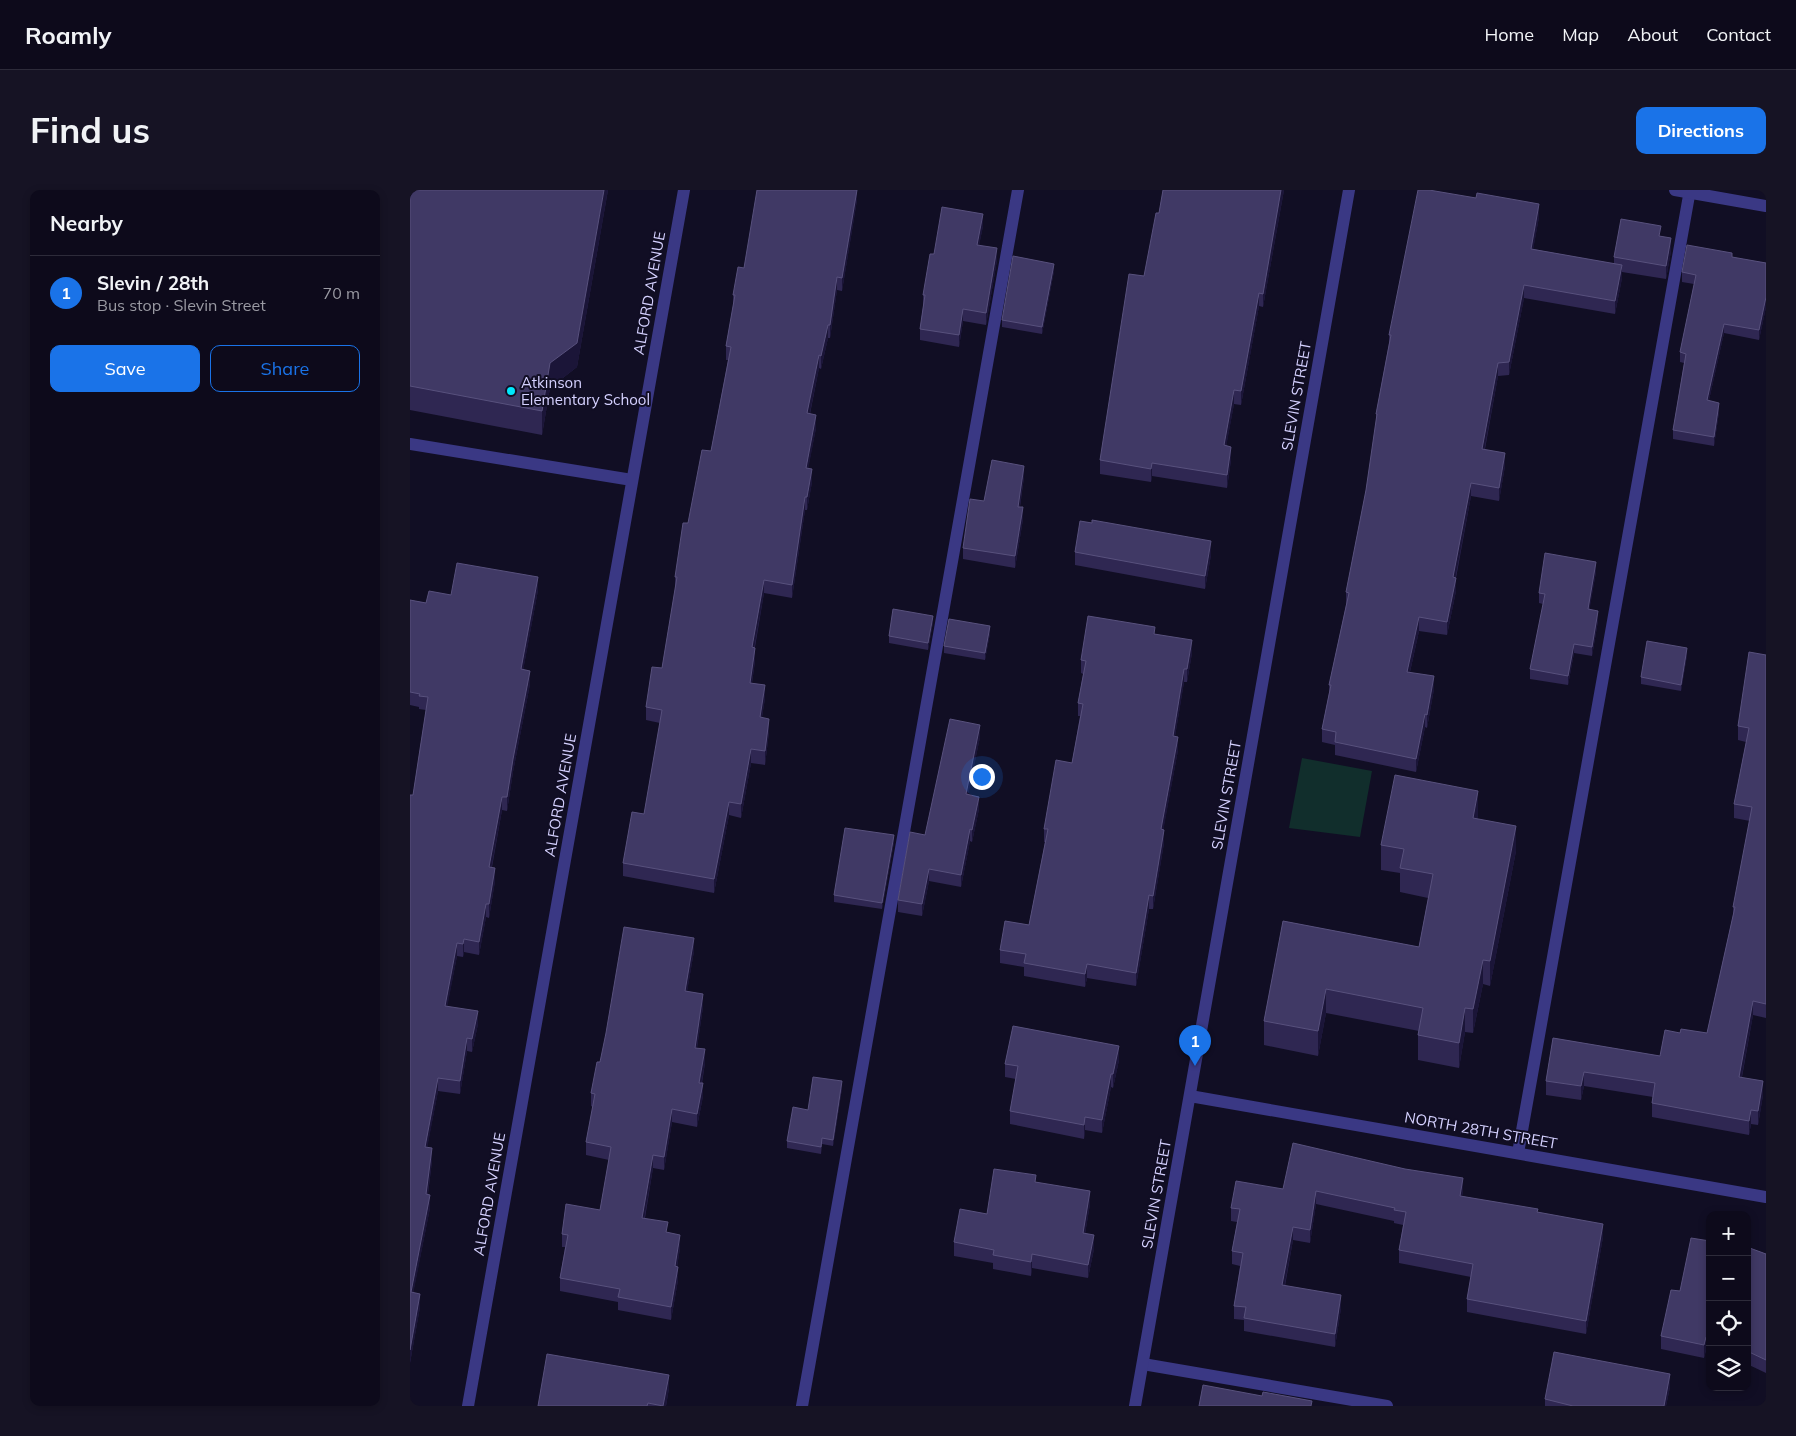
<!DOCTYPE html>
<html lang="en">
<head>
<meta charset="utf-8">
<style>
	:root { --surface:#0d0a1b; --page:#161324; --text:#f1f3f6; --muted:#9a9aa3; --line:#2d2b3a; --accent:#1a73e8 }
	body { margin:0; font-family:Mulish,sans-serif; background:var(--page); color:var(--text) }
	.controls { position:absolute; right:15px; bottom:15px; display:grid; overflow:hidden; border-radius:10px; box-shadow:0 2px 8px #0003 }
	.controls button { width:45px; height:45px; display:grid; place-items:center; padding:0; border:0; border-bottom:1px solid var(--line); background:var(--surface); color:var(--text); font:25px sans-serif }
	.you { position:absolute; left:571px; top:586px; width:18px; height:18px; margin:-12px; border:4px solid #fff; border-radius:50%; background:#1a73e8; box-shadow:0 0 0 8px #1a73e833 }
	.badge { display:grid; place-items:center; width:32px; height:32px; border-radius:50%; background:var(--accent); color:#fff; font-size:16px; font-weight:700 }
	.pin { position:absolute; translate:-50% -41px; filter:drop-shadow(0 1px 2px #0008) }
	.pin::after { content:''; position:absolute; top:26px; width:18px; height:15px; background:inherit; clip-path:polygon(0 0,100% 0,50% 100%) }
	.list { margin:0; padding:0; list-style:none }
	h2 { display:flex; justify-content:space-between; align-items:center; height:65px; margin:0; padding:0 20px; font-size:21px }
	h2 small { font-size:16px; font-weight:400; color:var(--muted) }
	.list li { display:grid; grid-template-columns:32px 1fr auto; gap:15px; align-items:center; box-sizing:border-box; height:75px; padding:0 20px; border-top:1px solid var(--line) }
	.list b { display:block; font-size:19px; white-space:nowrap }
	.list p { margin:0; font-size:16px; white-space:nowrap; color:var(--muted) }
	.list em { font-size:16px; font-style:normal; color:var(--muted) }
	.actions { display:flex; gap:10px; padding:15px 20px }
	.actions a { flex:1; padding:11px 0; border:1px solid var(--accent); border-radius:10px; text-align:center; font-size:18px; color:var(--accent) }
	.actions .main { background:var(--accent); color:#fff }
	.icon { flex:none; width:28px; height:28px; fill:none; stroke:currentColor; stroke-width:2; stroke-linecap:round; stroke-linejoin:round }
	.map { position:relative; flex:none; width:1356px; height:1216px; overflow:hidden; border-radius:10px }
	header { display:flex; align-items:center; gap:30px; box-sizing:border-box; height:70px; padding:0 25px; background:var(--surface); border-bottom:1px solid var(--line) }
	header strong { font-size:24px }
	nav { display:flex; gap:28px; margin-inline-start:auto; font-size:18px }
	.intro { display:flex; align-items:center; justify-content:space-between; box-sizing:border-box; height:120px; padding:0 30px }
	h1 { margin:0; font-size:35px }
	.button { padding:12px 22px; border-radius:10px; background:var(--accent); color:#fff; font-size:18px; font-weight:700 }
	main { display:flex; gap:30px; padding:0 30px }
	aside { flex:1; background:var(--surface); border-radius:10px; box-shadow:0 2px 8px #0003 }
	.map>svg:first-child { display:block }
	.green { fill:#112e2c }
	.lines { fill:none; stroke-linecap:round; stroke-linejoin:round }
	.service { stroke:#3a3884; stroke-width:12 }
	.minor { stroke:#3a3884; stroke-width:12 }
	.wall { fill:#2f2752 }
	.shaded-wall { fill:#1b1538 }
	.building { fill:#403965; stroke:#58517d }
	.poi-dot { fill:#00e7fc; stroke:#110e24; stroke-width:2 }
	.labels { text-anchor:middle; dominant-baseline:central; stroke-width:4; stroke-linejoin:round; paint-order:stroke }
	.street-label { font-size:15px; fill:#d5d1ff; stroke:#110e24 }
	.poi-label { font-size:15px; fill:#d5d1ff; stroke:#110e24; text-anchor:start }
</style>
</head>
<body>
<header>
<strong>Roamly</strong>
<nav><a>Home</a><a>Map</a><a>About</a><a>Contact</a></nav>
</header>
<div class="intro"><h1>Find us</h1><a class="button">Directions</a></div>
<main>
<aside>
<h2>Nearby<small></small></h2>
<ul class="list">
<li><span class="badge">1</span><div><b>Slevin / 28th</b><p>Bus stop · Slevin Street</p></div><em>70 m</em></li>
</ul>
<div class="actions"><a class="main">Save</a><a>Share</a></div>
</aside>
<div class="map">
<svg width="1356" height="1216" viewBox="0 0 1356 1216">
	<rect width="100%" height="100%" fill="#110e24"/>
	<path class="green" d="M 892,568 L 962,581 L 950,647 L 879,638 Z"/>
	<g class="lines">
		<path class="service" d="M 0,254 L 222,290
			M 1108,963 L 1280,0
			M 733,1174 L 977,1216
			M 392,1216 L 608,0"/>
		<path class="minor" d="M 1265,0 L 1356,16
			M 780,906 L 1356,1007
			M 58,1216 L 274,0
			M 725,1216 L 939,0"/>
	</g>
	<path class="wall" d="M 0,0 L 198,0 L 167,177 L 140,198 L 132,245 L 0,220 Z
		M 447,0 L 447,10 L 432,101 L 427,100 L 420,148 L 418,148 L 411,179 L 409,178 L 400,224 L 406,238 L 398,278 L 402,292 L 397,320 L 395,320 L 382,408 L 354,403 L 345,457 L 345,471 L 342,493 L 355,508 L 352,527 L 359,542 L 355,575 L 341,573 L 331,628 L 319,625 L 304,703 L 213,686 L 213,673 L 234,624 L 250,533 L 236,530 L 236,517 L 252,478 L 265,400 L 265,387 L 278,333 L 301,261 L 318,170 L 316,170 L 316,156 L 323,116 L 323,105 L 334,78 Z
		M 753,0 L 874,0 L 853,117 L 849,116 L 831,215 L 824,214 L 816,256 L 821,270 L 817,298 L 742,286 L 741,292 L 690,284 L 690,270 L 734,86 L 749,23 Z
		M 1129,27 L 1123,59 L 1204,74 L 1204,67 L 1251,46 L 1261,61 L 1256,89 L 1212,82 L 1212,88 L 1205,124 L 1114,108 L 1099,185 L 1088,186 L 1075,259 L 1095,276 L 1089,311 L 1061,306 L 1046,388 L 1046,401 L 1037,445 L 1009,441 L 1000,482 L 1024,499 L 1017,538 L 1015,537 L 1006,582 L 925,565 L 925,555 L 912,552 L 912,539 L 919,503 L 919,495 L 936,415 L 936,402 L 956,300 L 966,235 L 966,224 L 979,153 L 979,145 Z
		M 573,36 L 569,55 L 587,70 L 576,135 L 553,131 L 549,157 L 510,150 L 510,139 L 513,117 L 513,105 L 524,64 Z
		M 1322,67 L 1356,73 L 1356,117 L 1349,150 L 1314,143 L 1299,210 L 1309,222 L 1304,256 L 1263,249 L 1263,240 L 1274,173 L 1270,172 L 1270,162 L 1284,94 L 1272,92 L 1272,82 Z
		M 644,81 L 632,144 L 592,137 L 592,130 Z
		M 614,287 L 610,317 L 613,329 L 605,378 L 553,369 L 553,358 L 574,311 Z
		M 665,362 L 801,365 L 795,399 L 665,375 Z
		M 1186,382 L 1179,420 L 1188,431 L 1182,466 L 1164,463 L 1158,495 L 1120,489 L 1120,479 L 1133,414 L 1129,413 L 1129,403 Z
		M 128,400 L 113,480 L 120,494 L 103,582 L 97,621 L 92,620 L 82,677 L 85,691 L 79,728 L 76,727 L 69,765 L 54,762 L 53,767 L 47,766 L 37,816 L 68,834 L 62,862 L 57,861 L 50,904 L 28,901 L 17,957 L 22,971 L 18,1004 L 20,1018 L 3,1103 L 10,1117 L 0,1173 L 3,605 L 16,520 L 9,519 L 9,517 L 0,515 L 0,410 L 16,413 L 41,405 Z
		M 523,432 L 518,460 L 479,453 L 479,446 Z
		M 580,443 L 575,470 L 534,463 L 534,456 Z
		M 745,444 L 782,463 L 777,492 L 774,492 L 765,546 L 768,560 L 753,640 L 754,653 L 743,719 L 739,719 L 726,796 L 677,788 L 675,797 L 614,786 L 614,777 L 590,773 L 590,760 L 619,735 L 635,652 L 634,652 L 634,639 L 662,573 L 670,526 L 668,526 L 668,513 L 673,484 L 671,483 L 671,470 Z
		M 1277,465 L 1271,501 L 1231,494 L 1231,487 Z
		M 1356,465 L 1356,828 L 1343,825 L 1332,887 L 1353,905 L 1348,935 L 1341,934 L 1339,945 L 1242,927 L 1242,913 L 1243,907 L 1174,896 L 1171,910 L 1136,905 L 1136,891 L 1143,848 L 1250,866 L 1270,843 L 1297,843 L 1323,725 L 1323,717 L 1340,631 L 1324,628 L 1324,614 L 1336,552 L 1328,550 L 1328,536 Z
		M 570,547 L 558,604 L 569,619 L 562,652 L 560,651 L 551,697 L 519,691 L 512,726 L 488,722 L 488,710 L 515,645 Z
		M 1068,625 L 1067,629 L 1106,661 L 1080,796 L 1073,794 L 1063,843 L 1055,842 L 1049,878 L 1008,870 L 1008,845 L 1009,841 L 916,823 L 908,866 L 854,855 L 854,831 L 873,731 L 1009,757 L 1018,708 L 990,702 L 990,683 L 971,680 L 971,655 Z
		M 484,652 L 472,719 L 424,712 L 424,705 Z
		M 284,761 L 277,801 L 293,817 L 287,858 L 295,873 L 292,893 L 293,906 L 287,937 L 262,932 L 254,980 L 243,978 L 235,1028 L 258,1043 L 270,1058 L 267,1077 L 268,1090 L 261,1130 L 208,1120 L 208,1112 L 150,1101 L 150,1088 L 155,1057 L 152,1057 L 152,1044 L 190,1020 L 199,970 L 176,965 L 176,952 L 183,917 L 181,916 L 181,903 L 190,872 Z
		M 709,870 L 703,898 L 701,897 L 692,943 L 675,940 L 674,949 L 600,934 L 600,921 L 606,889 L 595,887 L 595,874 Z
		M 432,898 L 423,956 L 412,954 L 411,964 L 377,958 L 377,951 L 398,920 Z
		M 626,992 L 680,1014 L 675,1044 L 684,1059 L 678,1088 L 622,1078 L 621,1086 L 583,1079 L 583,1073 L 544,1066 L 544,1052 L 577,1024 Z
		M 873,999 L 1053,1001 L 1052,1006 L 1128,1022 L 1193,1047 L 1176,1144 L 1057,1122 L 1057,1109 L 1061,1087 L 989,1073 L 989,1060 L 993,1035 L 984,1033 L 984,1031 L 906,1014 L 900,1053 L 883,1050 L 875,1096 L 931,1118 L 925,1157 L 834,1141 L 834,1130 L 824,1129 L 824,1116 L 830,1076 L 822,1074 L 822,1061 L 827,1032 L 821,1031 L 821,1018 Z
		M 1300,1051 L 1300,1162 L 1296,1160 L 1294,1168 L 1251,1159 L 1251,1146 L 1270,1101 Z
		M 1337,1057 L 1356,1064 L 1356,1183 L 1337,1174 Z
		M 1260,1197 L 1256,1216 L 1135,1216 L 1135,1209 Z
		M 259,1198 L 256,1216 L 128,1216 Z"/>
	<path class="shaded-wall" d="M 194,0 L 198,0 L 167,177 L 140,198 L 132,245 L 132,221 L 140,173 Z
		M 447,0 L 447,10 L 432,101 L 432,88 Z
		M 871,0 L 874,0 L 853,117 L 853,104 Z
		M 1129,14 L 1129,27 L 1121,72 L 1121,59 Z
		M 573,24 L 573,36 L 567,66 L 567,55 Z
		M 1261,48 L 1261,61 L 1256,89 L 1256,76 Z
		M 587,58 L 587,70 L 576,135 L 576,123 Z
		M 644,74 L 644,81 L 632,144 L 632,137 Z
		M 1212,75 L 1212,88 L 1205,124 L 1205,111 Z
		M 427,87 L 427,100 L 420,148 L 420,135 Z
		M 1114,95 L 1114,108 L 1099,185 L 1099,172 Z
		M 849,103 L 849,116 L 831,215 L 831,201 Z
		M 1356,107 L 1356,117 L 1349,150 L 1349,140 Z
		M 553,119 L 553,131 L 549,157 L 549,145 Z
		M 1314,134 L 1314,143 L 1297,219 L 1297,210 Z
		M 418,135 L 418,148 L 411,179 L 411,166 Z
		M 409,165 L 409,178 L 397,237 L 397,223 Z
		M 1088,173 L 1088,186 L 1072,272 L 1072,259 Z
		M 824,200 L 824,214 L 814,269 L 814,255 Z
		M 1309,213 L 1309,222 L 1304,256 L 1304,247 Z
		M 406,225 L 406,238 L 396,291 L 396,278 Z
		M 821,257 L 821,270 L 817,298 L 817,285 Z
		M 1095,263 L 1095,276 L 1089,311 L 1089,298 Z
		M 742,273 L 742,286 L 741,292 L 741,279 Z
		M 614,276 L 614,287 L 608,328 L 608,317 Z
		M 402,279 L 402,292 L 397,320 L 397,307 Z
		M 1061,293 L 1061,306 L 1043,400 L 1043,387 Z
		M 395,307 L 395,320 L 382,408 L 382,395 Z
		M 613,317 L 613,329 L 605,378 L 605,366 Z
		M 801,351 L 801,365 L 795,399 L 795,386 Z
		M 1186,372 L 1186,382 L 1178,429 L 1178,419 Z
		M 128,387 L 128,400 L 111,492 L 111,479 Z
		M 1046,388 L 1046,401 L 1037,445 L 1037,432 Z
		M 354,390 L 354,403 L 342,470 L 342,457 Z
		M 1188,421 L 1188,431 L 1182,466 L 1182,457 Z
		M 523,426 L 523,432 L 518,460 L 518,453 Z
		M 1009,427 L 1009,441 L 997,495 L 997,482 Z
		M 580,436 L 580,443 L 575,470 L 575,463 Z
		M 782,450 L 782,463 L 777,492 L 777,479 Z
		M 1164,454 L 1164,463 L 1158,495 L 1158,486 Z
		M 345,458 L 345,471 L 340,506 L 340,493 Z
		M 1277,458 L 1277,465 L 1271,501 L 1271,495 Z
		M 774,479 L 774,492 L 763,559 L 763,546 Z
		M 120,481 L 120,494 L 103,582 L 97,621 L 97,607 L 103,569 Z
		M 1024,486 L 1024,499 L 1017,538 L 1017,525 Z
		M 355,495 L 355,508 L 350,540 L 350,527 Z
		M 1015,524 L 1015,537 L 1006,582 L 1006,569 Z
		M 359,529 L 359,542 L 355,575 L 355,561 Z
		M 570,535 L 570,547 L 556,616 L 556,604 Z
		M 768,547 L 768,560 L 751,653 L 751,639 Z
		M 341,559 L 341,573 L 331,628 L 331,614 Z
		M 1068,601 L 1068,625 L 1063,652 L 1063,628 Z
		M 92,607 L 92,620 L 79,690 L 79,677 Z
		M 569,607 L 569,619 L 562,652 L 562,640 Z
		M 319,612 L 319,625 L 304,703 L 304,689 Z
		M 1106,636 L 1106,661 L 1080,796 L 1080,771 Z
		M 560,639 L 560,651 L 551,697 L 551,685 Z
		M 754,640 L 754,653 L 743,719 L 743,706 Z
		M 484,645 L 484,652 L 472,719 L 472,713 Z
		M 85,678 L 85,691 L 79,728 L 79,714 Z
		M 519,679 L 519,691 L 512,726 L 512,714 Z
		M 739,705 L 739,719 L 726,796 L 726,783 Z
		M 76,714 L 76,727 L 69,765 L 69,752 Z
		M 284,748 L 284,761 L 275,814 L 275,801 Z
		M 54,749 L 54,762 L 53,767 L 53,754 Z
		M 47,753 L 47,766 L 35,829 L 35,816 Z
		M 1073,770 L 1073,794 L 1063,843 L 1063,819 Z
		M 677,774 L 677,788 L 675,797 L 675,784 Z
		M 916,799 L 916,823 L 908,866 L 908,841 Z
		M 293,804 L 293,817 L 285,871 L 285,858 Z
		M 1343,811 L 1343,825 L 1329,901 L 1329,887 Z
		M 1055,818 L 1055,842 L 1049,878 L 1049,853 Z
		M 68,821 L 68,834 L 62,862 L 62,849 Z
		M 57,848 L 57,861 L 50,904 L 50,891 Z
		M 709,856 L 709,870 L 703,898 L 703,884 Z
		M 295,859 L 295,873 L 289,906 L 289,893 Z
		M 1174,882 L 1174,896 L 1171,910 L 1171,896 Z
		M 701,884 L 701,897 L 692,943 L 692,930 Z
		M 28,888 L 28,901 L 15,970 L 15,957 Z
		M 432,891 L 432,898 L 423,956 L 423,950 Z
		M 1353,891 L 1353,905 L 1348,935 L 1348,921 Z
		M 293,893 L 293,906 L 287,937 L 287,924 Z
		M 262,919 L 262,932 L 254,980 L 254,967 Z
		M 1341,920 L 1341,934 L 1339,945 L 1339,931 Z
		M 675,927 L 675,940 L 674,949 L 674,935 Z
		M 22,958 L 22,971 L 16,1017 L 16,1004 Z
		M 243,965 L 243,978 L 232,1041 L 232,1028 Z
		M 1053,988 L 1053,1001 L 1050,1019 L 1050,1006 Z
		M 680,1001 L 680,1014 L 673,1056 L 673,1043 Z
		M 906,1001 L 906,1014 L 900,1053 L 900,1040 Z
		M 20,1005 L 20,1018 L 1,1115 L 1,1102 Z
		M 1193,1034 L 1193,1047 L 1176,1144 L 1176,1131 Z
		M 883,1037 L 883,1050 L 872,1109 L 872,1095 Z
		M 270,1045 L 270,1058 L 265,1090 L 265,1076 Z
		M 684,1045 L 684,1059 L 678,1088 L 678,1075 Z
		M 622,1064 L 622,1078 L 621,1086 L 621,1072 Z
		M 268,1077 L 268,1090 L 261,1130 L 261,1117 Z
		M 10,1104 L 10,1117 L 0,1173 L 0,1160 Z
		M 931,1105 L 931,1118 L 925,1157 L 925,1144 Z
		M 1296,1147 L 1296,1160 L 1294,1168 L 1294,1155 Z
		M 1260,1184 L 1260,1197 L 1256,1216 L 1254,1216 Z
		M 259,1185 L 259,1198 L 256,1216 L 253,1216 Z"/>
	<path class="building" d="M 0,0 L 194,0 L 167,153 L 140,173 L 132,221 L 0,196 Z
		M 347,0 L 447,0 L 432,88 L 427,87 L 420,135 L 418,135 L 411,166 L 409,165 L 397,223 L 406,225 L 396,278 L 402,279 L 397,307 L 395,307 L 382,395 L 354,390 L 342,457 L 345,458 L 340,493 L 355,495 L 350,527 L 359,529 L 355,561 L 341,559 L 331,614 L 319,612 L 304,689 L 213,673 L 222,622 L 234,624 L 252,520 L 236,517 L 242,477 L 252,478 L 267,387 L 265,387 L 273,333 L 278,333 L 292,260 L 301,261 L 321,157 L 316,156 L 325,105 L 323,105 L 328,77 L 334,78 Z
		M 753,0 L 871,0 L 853,104 L 849,103 L 831,201 L 824,200 L 814,255 L 821,257 L 817,285 L 742,273 L 741,279 L 690,270 L 719,84 L 734,86 L 746,23 L 749,23 Z
		M 1008,0 L 1019,0 L 1066,8 L 1067,3 L 1129,14 L 1121,59 L 1212,75 L 1205,111 L 1114,95 L 1099,172 L 1088,173 L 1072,259 L 1095,263 L 1089,298 L 1061,293 L 1043,387 L 1046,388 L 1037,432 L 1009,427 L 997,482 L 1024,486 L 1017,525 L 1015,524 L 1006,569 L 925,552 L 926,542 L 912,539 L 921,495 L 919,495 L 939,403 L 936,402 L 956,300 L 967,224 L 966,224 L 981,145 L 979,145 Z
		M 532,17 L 573,24 L 567,55 L 587,58 L 576,123 L 553,119 L 549,145 L 510,139 L 515,105 L 513,105 L 520,64 L 524,64 Z
		M 1211,29 L 1251,36 L 1249,46 L 1261,48 L 1256,76 L 1204,67 Z
		M 1277,55 L 1322,63 L 1322,67 L 1356,73 L 1356,107 L 1349,140 L 1314,134 L 1297,210 L 1309,213 L 1304,247 L 1263,240 L 1276,164 L 1270,162 L 1286,85 L 1272,82 Z
		M 603,66 L 644,74 L 632,137 L 592,130 Z
		M 582,270 L 614,276 L 608,317 L 613,317 L 605,366 L 553,358 L 560,309 L 574,311 Z
		M 682,330 L 801,351 L 795,386 L 665,362 L 670,331 L 682,333 Z
		M 1135,363 L 1186,372 L 1178,419 L 1188,421 L 1182,457 L 1164,454 L 1158,486 L 1120,479 L 1135,404 L 1129,403 Z
		M 47,373 L 128,387 L 111,479 L 120,481 L 103,569 L 97,607 L 92,607 L 79,677 L 85,678 L 79,714 L 76,714 L 69,752 L 54,749 L 53,754 L 47,753 L 35,816 L 68,821 L 62,849 L 57,848 L 50,891 L 28,888 L 15,957 L 22,958 L 16,1004 L 20,1005 L 1,1102 L 10,1104 L 0,1160 L 0,605 L 3,605 L 18,507 L 9,506 L 10,504 L 0,502 L 0,410 L 16,413 L 19,401 L 41,405 Z
		M 483,419 L 523,426 L 518,453 L 479,446 Z
		M 678,426 L 745,437 L 744,444 L 782,450 L 777,479 L 774,479 L 763,546 L 768,547 L 751,639 L 754,640 L 743,706 L 739,705 L 726,783 L 677,774 L 675,784 L 614,773 L 616,764 L 590,760 L 595,731 L 619,735 L 638,639 L 634,639 L 646,570 L 662,573 L 673,514 L 668,513 L 676,471 L 671,470 Z
		M 539,429 L 580,436 L 575,463 L 534,456 Z
		M 1237,451 L 1277,458 L 1271,495 L 1231,487 Z
		M 1339,462 L 1356,465 L 1356,814 L 1343,811 L 1329,887 L 1353,891 L 1348,921 L 1341,920 L 1339,931 L 1242,913 L 1245,893 L 1174,882 L 1171,896 L 1136,891 L 1143,848 L 1250,866 L 1255,840 L 1270,843 L 1271,839 L 1297,843 L 1325,717 L 1323,717 L 1342,617 L 1324,614 L 1339,538 L 1328,536 Z
		M 540,529 L 570,535 L 556,604 L 569,607 L 562,640 L 560,639 L 551,685 L 519,679 L 512,714 L 488,710 L 500,642 L 515,645 Z
		M 985,585 L 1068,601 L 1063,628 L 1106,636 L 1080,771 L 1073,770 L 1063,819 L 1055,818 L 1049,853 L 1008,845 L 1013,818 L 916,799 L 908,841 L 854,831 L 873,731 L 1009,757 L 1023,684 L 990,678 L 994,659 L 971,655 Z
		M 435,638 L 484,645 L 472,713 L 424,705 Z
		M 214,737 L 284,748 L 275,801 L 293,804 L 285,858 L 295,859 L 289,893 L 293,893 L 287,924 L 262,919 L 254,967 L 243,965 L 232,1028 L 258,1032 L 256,1042 L 270,1045 L 265,1076 L 268,1077 L 261,1117 L 208,1107 L 210,1099 L 150,1088 L 158,1045 L 152,1044 L 156,1014 L 190,1020 L 201,957 L 176,952 L 185,904 L 181,903 L 187,872 L 190,872 L 196,843 Z
		M 603,836 L 709,856 L 703,884 L 701,884 L 692,930 L 675,927 L 674,935 L 600,921 L 608,876 L 595,874 Z
		M 403,887 L 432,891 L 423,950 L 412,948 L 411,957 L 377,951 L 383,917 L 398,920 Z
		M 883,953 L 995,979 L 1053,988 L 1050,1006 L 1128,1019 L 1127,1022 L 1193,1034 L 1176,1131 L 1057,1109 L 1063,1074 L 989,1060 L 996,1022 L 984,1020 L 985,1018 L 906,1001 L 900,1040 L 883,1037 L 872,1095 L 931,1105 L 925,1144 L 834,1128 L 836,1117 L 824,1116 L 833,1063 L 822,1061 L 830,1019 L 821,1018 L 826,991 L 873,999 Z
		M 584,979 L 626,985 L 625,992 L 680,1001 L 673,1043 L 684,1045 L 678,1075 L 622,1064 L 621,1072 L 583,1065 L 584,1060 L 544,1052 L 550,1019 L 577,1024 Z
		M 1281,1048 L 1300,1051 L 1300,1148 L 1296,1147 L 1294,1155 L 1251,1146 L 1261,1100 L 1270,1101 Z
		M 1337,1057 L 1356,1064 L 1356,1170 L 1337,1161 Z
		M 1144,1162 L 1260,1184 L 1254,1216 L 1163,1216 L 1135,1209 Z
		M 137,1164 L 259,1185 L 253,1216 L 238,1213 L 237,1216 L 128,1216 Z
		M 793,1195 L 852,1206 L 853,1202 L 902,1211 L 901,1216 L 789,1216 Z"/>
	<circle class="poi-dot" cx="101" cy="201" r="5"/>
	<g class="labels">
		<g class="street-label">
			<text transform="translate(239 103) rotate(-80)">ALFORD AVENUE</text>
			<text transform="translate(886 206) rotate(-80)">SLEVIN STREET</text>
			<text transform="translate(150 605) rotate(-80)">ALFORD AVENUE</text>
			<text transform="translate(816 605) rotate(-80)">SLEVIN STREET</text>
			<text transform="translate(1071 940) rotate(10)">NORTH 28TH STREET</text>
			<text transform="translate(79 1004) rotate(-80)">ALFORD AVENUE</text>
			<text transform="translate(746 1004) rotate(-80)">SLEVIN STREET</text>
		</g>
		<g class="poi-label">
			<text x="111" y="192">Atkinson<tspan x="111" dy="17">Elementary School</tspan></text>
		</g>
	</g>
</svg>
<div class="controls">
<button>+</button>
<button>−</button>
<button><svg class="icon" aria-label="locate" viewBox="0 0 24 24"><circle cx="12" cy="12" r="6"/><path d="M12 2v4M12 18v4M2 12h4M18 12h4"/></svg></button>
<button><svg class="icon" aria-label="layers" viewBox="0 0 24 24"><path d="M12 4l9 5-9 5-9-5zM3 14l9 5 9-5"/></svg></button>
</div>
<div class="you"></div>
<div class="pin badge" style="left:785px;top:876px">1</div>
</div>
</main>
</body>
</html>
